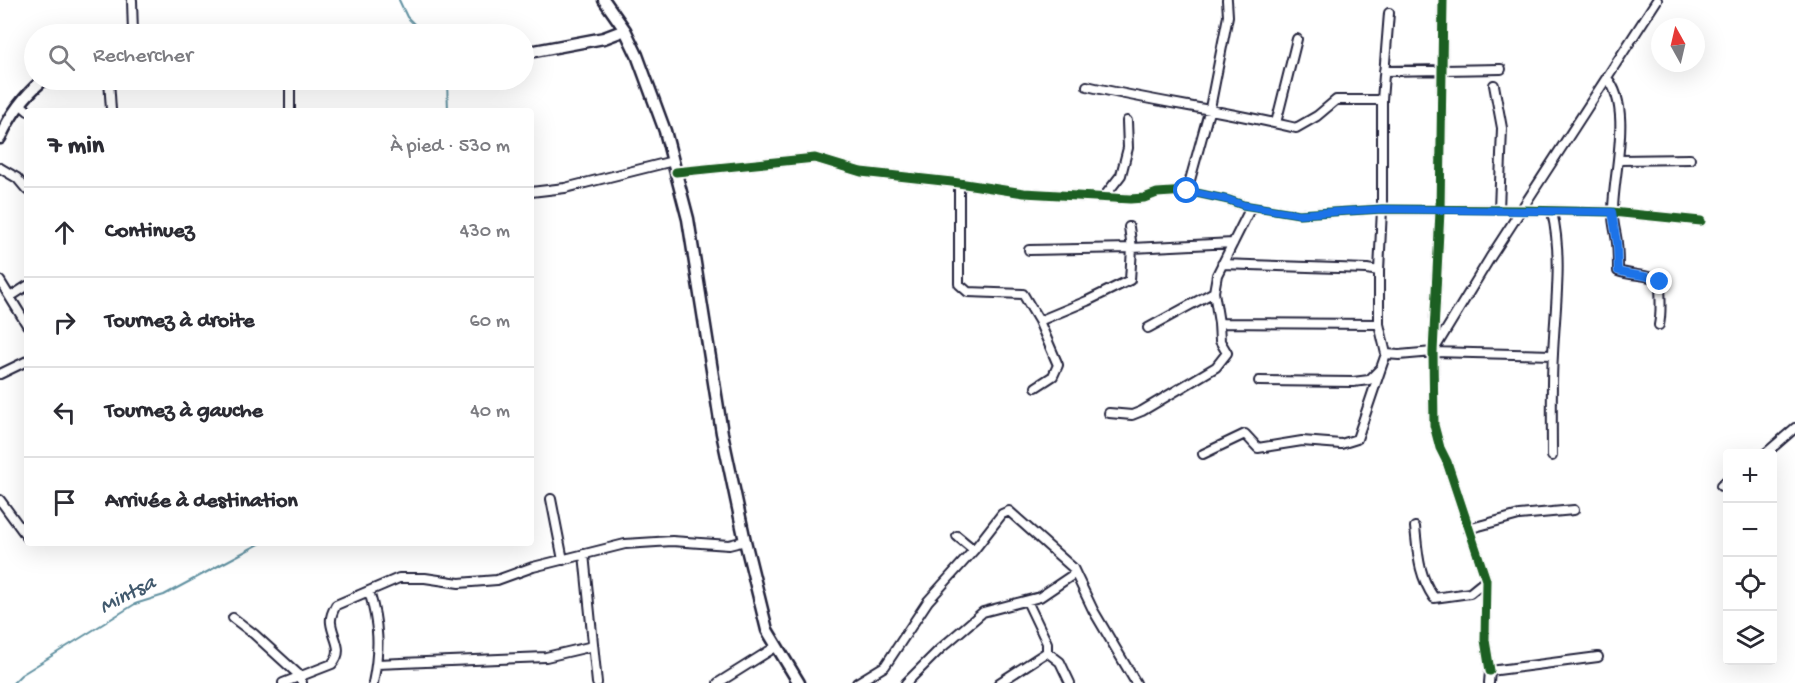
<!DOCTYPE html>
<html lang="fr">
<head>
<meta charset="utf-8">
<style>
	:root { --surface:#fff; --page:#f2f2f3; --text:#2b2b33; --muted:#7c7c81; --line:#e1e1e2 }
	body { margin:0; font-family:"Gochi Hand",sans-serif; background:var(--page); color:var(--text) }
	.controls { position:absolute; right:18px; bottom:18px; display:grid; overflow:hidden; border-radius:6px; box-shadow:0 6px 24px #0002 }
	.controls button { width:54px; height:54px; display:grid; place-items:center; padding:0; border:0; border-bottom:2px solid var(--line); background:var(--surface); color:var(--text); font:30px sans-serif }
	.compass { position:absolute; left:1651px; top:18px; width:54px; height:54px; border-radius:50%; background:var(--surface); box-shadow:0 6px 24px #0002; rotate:352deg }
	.stop { position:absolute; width:18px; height:18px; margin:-14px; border:4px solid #1a73e8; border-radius:50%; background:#fff }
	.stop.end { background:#1a73e8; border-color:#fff; box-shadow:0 2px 6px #0008 }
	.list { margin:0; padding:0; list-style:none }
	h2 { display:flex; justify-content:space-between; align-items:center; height:78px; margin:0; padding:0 24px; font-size:26px }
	h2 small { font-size:20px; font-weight:400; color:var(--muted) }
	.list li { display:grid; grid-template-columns:39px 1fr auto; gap:18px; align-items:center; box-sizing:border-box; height:90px; padding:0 24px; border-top:2px solid var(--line) }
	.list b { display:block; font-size:22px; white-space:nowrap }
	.list em { font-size:20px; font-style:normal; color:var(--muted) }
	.icon { flex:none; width:33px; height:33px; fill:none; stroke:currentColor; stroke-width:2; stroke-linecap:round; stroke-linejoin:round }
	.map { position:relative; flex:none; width:1795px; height:683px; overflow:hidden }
	.search { position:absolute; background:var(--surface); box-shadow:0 6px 24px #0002; left:24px; top:24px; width:510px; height:66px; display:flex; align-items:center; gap:15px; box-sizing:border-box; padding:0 21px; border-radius:33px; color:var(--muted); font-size:22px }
	.panel { position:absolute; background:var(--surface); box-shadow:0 6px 24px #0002; left:24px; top:108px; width:510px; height:438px; border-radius:6px }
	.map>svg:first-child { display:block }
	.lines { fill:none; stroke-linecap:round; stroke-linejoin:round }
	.stream { stroke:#6292a2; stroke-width:2 }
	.street-casing { stroke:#22223b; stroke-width:12 }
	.secondary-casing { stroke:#22223b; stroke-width:15 }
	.street { stroke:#fff; stroke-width:8 }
	.secondary { stroke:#fff; stroke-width:10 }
	.cycleway-casing { stroke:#fff; stroke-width:13 }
	.cycleway { stroke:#1b5e20; stroke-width:9 }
	.route { stroke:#1a73e8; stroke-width:8 }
	.labels { text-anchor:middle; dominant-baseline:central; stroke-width:6; stroke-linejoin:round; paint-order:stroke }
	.water-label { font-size:22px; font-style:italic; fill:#425a6e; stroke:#fff }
</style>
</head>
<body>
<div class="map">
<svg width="1795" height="683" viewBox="0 0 1795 683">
	<rect width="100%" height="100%" fill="#fff"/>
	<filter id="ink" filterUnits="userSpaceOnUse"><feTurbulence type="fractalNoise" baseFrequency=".0167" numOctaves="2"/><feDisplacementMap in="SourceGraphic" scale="12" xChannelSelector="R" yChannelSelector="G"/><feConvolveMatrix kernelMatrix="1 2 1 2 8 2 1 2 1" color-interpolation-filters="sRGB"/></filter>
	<g filter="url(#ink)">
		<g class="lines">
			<path class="stream" d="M 399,0 L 407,17 L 424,34
				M 447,80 L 448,111
				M 13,683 L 21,675 L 135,604 L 164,595 L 261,543"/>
			<g class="street-casing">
				<path id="street" d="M 132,0 L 133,34
					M 1443,0 L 1440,211 L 1433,352 L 1434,425 L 1440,448 L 1447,462 L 1486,580 L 1485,640 L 1490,671
					M 1389,13 L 1382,100 L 1382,209 L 1379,271 L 1379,324 L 1386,354 L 1399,355 L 1433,352 L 1552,355
					M 1384,71 L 1501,69
					M 1607,78 C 1633,108 1613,174 1613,211 C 1612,222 1616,232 1617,243 C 1618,253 1618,262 1618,271 C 1632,276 1649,274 1660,281 C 1660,296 1662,311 1659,325
					M 109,80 L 111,110
					M 290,80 L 290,111
					M 1494,85 L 1502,128 L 1499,210
					M 1087,86 C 1156,102 1227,111 1296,128 L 1317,116 L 1336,100 L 1382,100
					M 20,104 L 28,111
					M 1276,123 L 1297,39
					M 1619,160 L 1690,159
					M 0,168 L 17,178 L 27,190
					M 676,172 L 815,158 L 861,172 L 952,182 L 1024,193 L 1130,199 L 1144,198 L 1157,193 L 1187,191 L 1229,200 L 1243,205 L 1299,214 L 1382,209 L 1521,210 L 1612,212 L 1701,221
					M 959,183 L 959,284 L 968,292 L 1023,294 L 1039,321 L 1058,365 L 1053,376 L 1036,387
					M 1187,191 L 1210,108 L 1228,16 L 1227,0
					M 531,192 L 565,188 L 673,161
					M 1104,197 L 1121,175 L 1128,148 L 1127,121
					M 1251,207 L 1217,275 L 1214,292 L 1219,323 L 1379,324
					M 1552,212 C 1563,258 1555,307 1553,354 C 1551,388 1552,422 1552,456
					M 1029,250 L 1132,248 L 1233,243
					M 1222,264 L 1367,269 L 1379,271
					M 0,281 L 27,325
					M 10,297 L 27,286
					M 1039,321 L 1087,301 L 1130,280 L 1132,248 L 1129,227
					M 1148,328 L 1214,292
					M 1434,350 L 1490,258 L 1657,0
					M 0,374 L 27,361
					M 1259,381 L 1353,382 L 1369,380 L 1381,368 L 1386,354
					M 1109,413 L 1132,415 L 1142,411 L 1216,367 L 1227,353 L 1220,341 L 1219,323
					M 1203,454 L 1245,434 L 1258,448 L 1302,441 L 1341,444 L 1357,439 L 1381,368
					M 1765,454 L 1795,428
					M 1721,486 L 1728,480
					M 551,499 L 563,560
					M 0,500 L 27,537
					M 1415,527 C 1418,554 1418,574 1434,598 L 1470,593 L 1486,580
					M 1468,529 L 1519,515 L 1574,510
					M 974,550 L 1002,514 L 1009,511 L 1073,568 L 1093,610 L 1136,683
					M 584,554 L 597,683
					M 369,591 C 379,624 380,649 373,683
					M 233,618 L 254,634 L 300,676 L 302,683
					M 1047,652 L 1060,662 L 1070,683
					M 377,664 L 546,657 L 593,646
					M 283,683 L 332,664 C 345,650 333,639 331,623 C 330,616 333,611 336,605 L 399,578 L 425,578 L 459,583 L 497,580 L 533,567 L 625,544 L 672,541 L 729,545 L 745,541
					M 718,683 L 777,646
					M 857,683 L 885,666 L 928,601 L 974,550 L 957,536
					M 906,683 L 940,649 L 983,612 L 1040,597 L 1074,574
					M 999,683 L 1047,652 L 1047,643 L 1027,601
					M 1489,683 L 1490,671 L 1598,657"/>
			</g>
			<g class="secondary-casing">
				<path id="secondary" d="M 604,0 L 625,30 L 637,55 L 665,131 L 688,219 L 722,433 L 745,541 L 767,630 L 799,683
					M 524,53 L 604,38 L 625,30
					M 0,138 C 10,115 24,96 43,80"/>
			</g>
			<use href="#street" class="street"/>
			<use href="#secondary" class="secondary"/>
			<g class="cycleway-casing">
				<path id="cycleway" d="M 1443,0 L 1440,211 L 1433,352 L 1434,425 L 1440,448 L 1447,462 L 1486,580 L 1485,640 L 1490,671
					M 676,172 L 815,158 L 861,172 L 952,182 L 1024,193 L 1130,199 L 1144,198 L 1157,193 L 1187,191 L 1229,200 L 1243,205 L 1299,214 L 1382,209 L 1521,210 L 1612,212 L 1701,221"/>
			</g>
			<use href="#cycleway" class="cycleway"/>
		</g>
	</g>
	<g class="lines" filter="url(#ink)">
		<path class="route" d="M 1187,191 L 1229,200 L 1243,205 L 1299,214 L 1382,209 L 1612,212 L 1617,243 L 1618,271 C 1632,276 1649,274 1660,282"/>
	</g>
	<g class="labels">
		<g class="water-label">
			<text transform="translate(128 596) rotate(-27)">Mintsa</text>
		</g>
	</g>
</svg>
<div class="controls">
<button>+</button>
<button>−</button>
<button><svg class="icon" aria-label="locate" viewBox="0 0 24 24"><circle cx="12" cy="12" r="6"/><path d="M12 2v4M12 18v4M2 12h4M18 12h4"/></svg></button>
<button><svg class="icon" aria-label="layers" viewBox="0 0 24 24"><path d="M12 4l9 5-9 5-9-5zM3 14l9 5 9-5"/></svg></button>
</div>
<svg class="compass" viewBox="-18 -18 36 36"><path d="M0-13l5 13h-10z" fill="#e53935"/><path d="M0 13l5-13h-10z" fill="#7c7c81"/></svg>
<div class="stop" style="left:1187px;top:191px"></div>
<div class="stop end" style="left:1660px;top:282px"></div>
<div class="search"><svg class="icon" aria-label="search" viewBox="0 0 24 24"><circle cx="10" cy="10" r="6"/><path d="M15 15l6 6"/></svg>Rechercher</div>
<section class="panel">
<h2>7 min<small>À pied · 530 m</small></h2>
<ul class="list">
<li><svg class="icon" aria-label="ahead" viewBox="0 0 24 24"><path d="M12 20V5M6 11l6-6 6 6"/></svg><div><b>Continuez</b></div><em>430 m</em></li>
<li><svg class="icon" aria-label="right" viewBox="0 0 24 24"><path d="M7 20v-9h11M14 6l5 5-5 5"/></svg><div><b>Tournez à droite</b></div><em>60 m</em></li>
<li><svg class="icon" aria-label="left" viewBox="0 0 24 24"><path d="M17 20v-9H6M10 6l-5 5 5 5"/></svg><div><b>Tournez à gauche</b></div><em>40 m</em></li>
<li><svg class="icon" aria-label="arrive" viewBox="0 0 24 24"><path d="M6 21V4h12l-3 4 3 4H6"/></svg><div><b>Arrivée à destination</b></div></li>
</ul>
</section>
</div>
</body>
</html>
